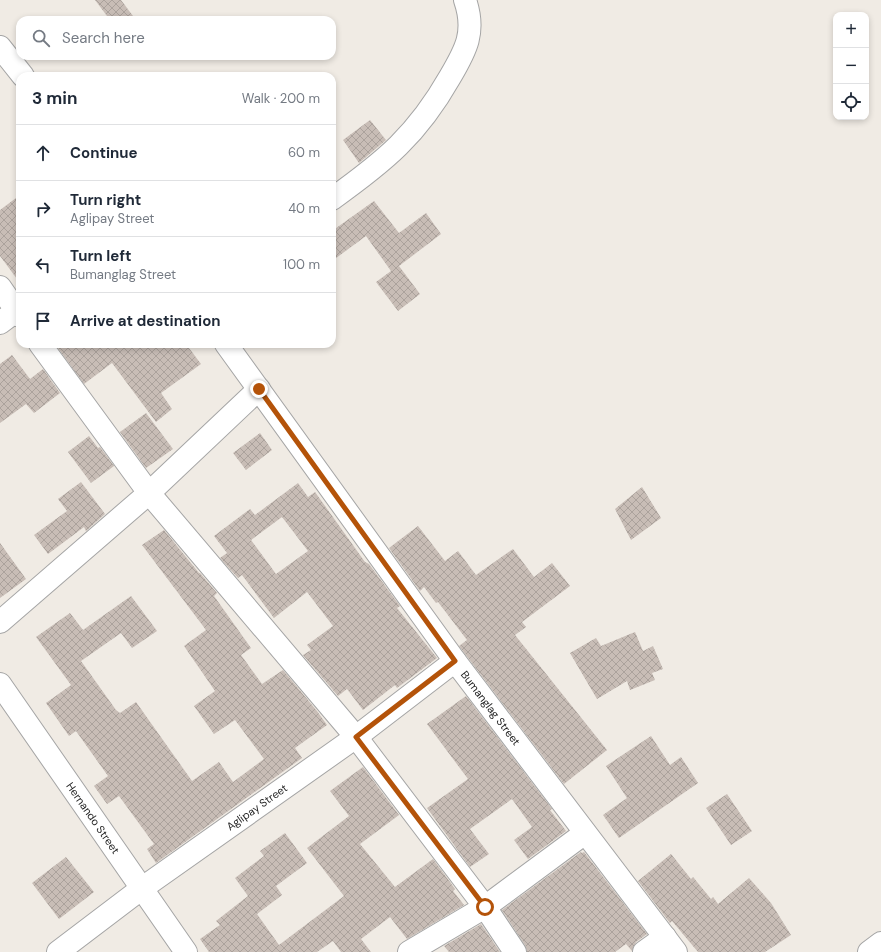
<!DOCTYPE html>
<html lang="en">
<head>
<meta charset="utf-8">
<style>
	:root { --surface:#fff; --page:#f6f6f7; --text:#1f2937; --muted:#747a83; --line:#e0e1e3 }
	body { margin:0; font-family:"DM Sans",sans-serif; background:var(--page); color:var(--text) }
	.controls { position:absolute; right:12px; top:12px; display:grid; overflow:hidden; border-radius:8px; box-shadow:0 2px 6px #0003 }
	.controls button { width:36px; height:36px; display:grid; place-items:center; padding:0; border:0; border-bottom:1px solid var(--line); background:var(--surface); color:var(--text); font:20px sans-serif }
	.stop { position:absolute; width:12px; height:12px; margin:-9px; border:3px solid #b45309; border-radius:50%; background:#fff }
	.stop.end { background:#b45309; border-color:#fff; box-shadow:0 1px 4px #0008 }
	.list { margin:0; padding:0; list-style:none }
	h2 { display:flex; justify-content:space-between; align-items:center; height:52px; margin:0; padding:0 16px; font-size:17px }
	h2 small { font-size:13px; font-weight:400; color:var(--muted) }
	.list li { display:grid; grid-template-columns:26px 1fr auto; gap:12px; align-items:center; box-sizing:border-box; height:56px; padding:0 16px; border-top:1px solid var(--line) }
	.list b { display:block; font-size:15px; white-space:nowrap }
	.list p { margin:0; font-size:13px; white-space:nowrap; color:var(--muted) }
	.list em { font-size:13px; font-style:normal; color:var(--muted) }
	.icon { flex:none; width:22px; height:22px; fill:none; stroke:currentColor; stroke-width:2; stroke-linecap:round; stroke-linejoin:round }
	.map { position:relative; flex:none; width:881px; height:952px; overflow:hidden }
	.search { position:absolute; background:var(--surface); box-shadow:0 2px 6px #0003; left:16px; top:16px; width:320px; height:44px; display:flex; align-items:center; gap:10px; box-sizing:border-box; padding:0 14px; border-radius:12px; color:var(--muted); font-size:15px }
	.panel { position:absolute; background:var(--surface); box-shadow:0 2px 6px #0003; left:16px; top:72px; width:320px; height:276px; border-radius:12px }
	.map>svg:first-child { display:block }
	.building { fill:url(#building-cross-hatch); fill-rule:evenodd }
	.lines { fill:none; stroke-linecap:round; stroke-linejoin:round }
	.minor-casing { stroke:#a5a5a5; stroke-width:24 }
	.minor { stroke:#fff; stroke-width:22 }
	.route { stroke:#b45309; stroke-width:5 }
	.labels { text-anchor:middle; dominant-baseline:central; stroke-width:3; stroke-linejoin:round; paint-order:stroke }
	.street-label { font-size:11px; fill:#1e1e1e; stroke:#fff }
</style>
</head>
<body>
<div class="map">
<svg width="881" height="952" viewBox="0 0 881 952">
	<defs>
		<pattern id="building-cross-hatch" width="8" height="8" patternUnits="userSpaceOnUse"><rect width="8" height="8" fill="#c8bdb6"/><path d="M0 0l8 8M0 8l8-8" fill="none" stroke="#aba29c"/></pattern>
	</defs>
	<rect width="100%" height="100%" fill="#f0ebe4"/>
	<path class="building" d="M 95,0 L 121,0 L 136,20 L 110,20 Z
		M 370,120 L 386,140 L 359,163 L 343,140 Z
		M 20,195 L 20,283 L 0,256 L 0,210 Z
		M 374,201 L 399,233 L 426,213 L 441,234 L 399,266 L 420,294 L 398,311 L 376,282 L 391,271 L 366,236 L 332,261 L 332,231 Z
		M 55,344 L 186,344 L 201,364 L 161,393 L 172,409 L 156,422 L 112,363 L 84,384 Z
		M 12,355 L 30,379 L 43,369 L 60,393 L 34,413 L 26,404 L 0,423 L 0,364 Z
		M 146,413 L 173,449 L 146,468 L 120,432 Z
		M 260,433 L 272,450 L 246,470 L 233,453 Z
		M 89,436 L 98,448 L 100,447 L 114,466 L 91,483 L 68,452 Z
		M 81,482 L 105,514 L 86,531 L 84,527 L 48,554 L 34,535 L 67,511 L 58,499 Z
		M 298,483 L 308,497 L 315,492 L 365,562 L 369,564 L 400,606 L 397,608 L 437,658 L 397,688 L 395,685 L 363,710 L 347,689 L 338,696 L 303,655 L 311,650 L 307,645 L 333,626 L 307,592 L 274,618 L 242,575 L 238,578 L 220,558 L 227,553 L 214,536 L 250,509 L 255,515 ZM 282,517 L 308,551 L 276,574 L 251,540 Z
		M 642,487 L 661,518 L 631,540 L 615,509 Z
		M 418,526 L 445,561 L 458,551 L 476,575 L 513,549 L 534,577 L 552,563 L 570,586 L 522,622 L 526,627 L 515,635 L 607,750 L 564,784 L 459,646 L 467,640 L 438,602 L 436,603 L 424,587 L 420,591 L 389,548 Z
		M 164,530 L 199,573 L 200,573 L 217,593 L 214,596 L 251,648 L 241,655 L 262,684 L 283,670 L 317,711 L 327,725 L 295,748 L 302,758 L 156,863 L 147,849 L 154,844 L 119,796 L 107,804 L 94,786 L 108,776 L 76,731 L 69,736 L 46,703 L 71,685 L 36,637 L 70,613 L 83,630 L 131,596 L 157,631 L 132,648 L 121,633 L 81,661 L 116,710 L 120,713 L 136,702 L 192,781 L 219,762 L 233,782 L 264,759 L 235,720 L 214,734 L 194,706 L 215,691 L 184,646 L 206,630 L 142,545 Z
		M 0,543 L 26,579 L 0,598 Z
		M 635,632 L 643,651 L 653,646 L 663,669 L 652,673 L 655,680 L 630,690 L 627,681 L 597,699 L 570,653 L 596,638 L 601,646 Z
		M 466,696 L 552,809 L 550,810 L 566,831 L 528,859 L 514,840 L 532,827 L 512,799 L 470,829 L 489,854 L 470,867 L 427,808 L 468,779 L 427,724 Z
		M 651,736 L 670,765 L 681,757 L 698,783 L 619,838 L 603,815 L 627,798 L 606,766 Z
		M 363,767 L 399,815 L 360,844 L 395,887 L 433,859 L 450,882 L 455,889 L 453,891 L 464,905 L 407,939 L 390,917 L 361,939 L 371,952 L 341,952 L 333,941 L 317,952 L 209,952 L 200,939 L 220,925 L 216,921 L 248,896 L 235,878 L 264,856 L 260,851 L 285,833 L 307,863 L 276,886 L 282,895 L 257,914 L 279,945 L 344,896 L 307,848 L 349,816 L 330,791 Z
		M 727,794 L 752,831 L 731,845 L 706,808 Z
		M 581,852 L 582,853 L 584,852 L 647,934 L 636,942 L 632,951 L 626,944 L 615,952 L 527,952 L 525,945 L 502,910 Z
		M 671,854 L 691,879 L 693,877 L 711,899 L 713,897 L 718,904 L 749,878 L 771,903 L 791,935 L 765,952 L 698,952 L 672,921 L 670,923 L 638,881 Z
		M 66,857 L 94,892 L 59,919 L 32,883 Z
		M 481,924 L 500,952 L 449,952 L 444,946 Z"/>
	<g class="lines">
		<g class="minor-casing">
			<g id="minor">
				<path d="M 0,47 L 23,76"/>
				<path d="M 332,199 C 385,161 417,135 450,77 C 466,50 476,32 465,0"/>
				<path d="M 0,287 L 20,316"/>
				<path d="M 0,323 L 20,308"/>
				<path d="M 40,344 L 149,493 L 356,737 L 485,907 L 515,952"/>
				<path id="s1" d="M 226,344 L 455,661 L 676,952"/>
				<path d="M 0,622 L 149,493 L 259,389"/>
				<path id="s2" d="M 0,684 L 186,952"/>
				<path id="s3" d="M 58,952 L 141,889 L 356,737 L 455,661"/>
				<path d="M 409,952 L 485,907 L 585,833"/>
				<path d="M 644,952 L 665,937"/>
				<path d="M 869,952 L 881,943"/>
			</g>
		</g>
		<use href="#minor" class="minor"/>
	</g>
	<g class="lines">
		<path class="route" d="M 259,389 L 455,661 L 356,737 L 485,907"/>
	</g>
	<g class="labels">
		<g class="street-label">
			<text stroke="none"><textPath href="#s1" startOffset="450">Bumanglag Street</textPath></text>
			<text stroke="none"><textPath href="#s3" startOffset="246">Aglipay Street</textPath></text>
			<text stroke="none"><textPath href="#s2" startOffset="163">Hernando Street</textPath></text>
		</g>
	</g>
</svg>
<div class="controls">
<button>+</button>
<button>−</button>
<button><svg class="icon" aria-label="locate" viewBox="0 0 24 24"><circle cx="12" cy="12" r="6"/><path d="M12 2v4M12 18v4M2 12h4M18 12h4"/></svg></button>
</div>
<div class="stop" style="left:485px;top:907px"></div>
<div class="stop end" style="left:259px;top:389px"></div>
<div class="search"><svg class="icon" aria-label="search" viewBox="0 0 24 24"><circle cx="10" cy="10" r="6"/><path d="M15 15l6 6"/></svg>Search here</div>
<section class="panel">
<h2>3 min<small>Walk · 200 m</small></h2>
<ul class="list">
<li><svg class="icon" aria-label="ahead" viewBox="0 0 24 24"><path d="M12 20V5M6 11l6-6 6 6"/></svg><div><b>Continue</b></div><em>60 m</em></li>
<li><svg class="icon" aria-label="right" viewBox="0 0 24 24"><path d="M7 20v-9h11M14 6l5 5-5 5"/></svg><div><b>Turn right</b><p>Aglipay Street</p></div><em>40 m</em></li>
<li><svg class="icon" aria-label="left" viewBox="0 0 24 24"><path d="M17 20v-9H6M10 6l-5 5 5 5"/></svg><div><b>Turn left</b><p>Bumanglag Street</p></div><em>100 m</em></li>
<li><svg class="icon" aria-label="arrive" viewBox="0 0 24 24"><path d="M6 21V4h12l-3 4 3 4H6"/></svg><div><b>Arrive at destination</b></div></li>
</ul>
</section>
</div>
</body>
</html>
